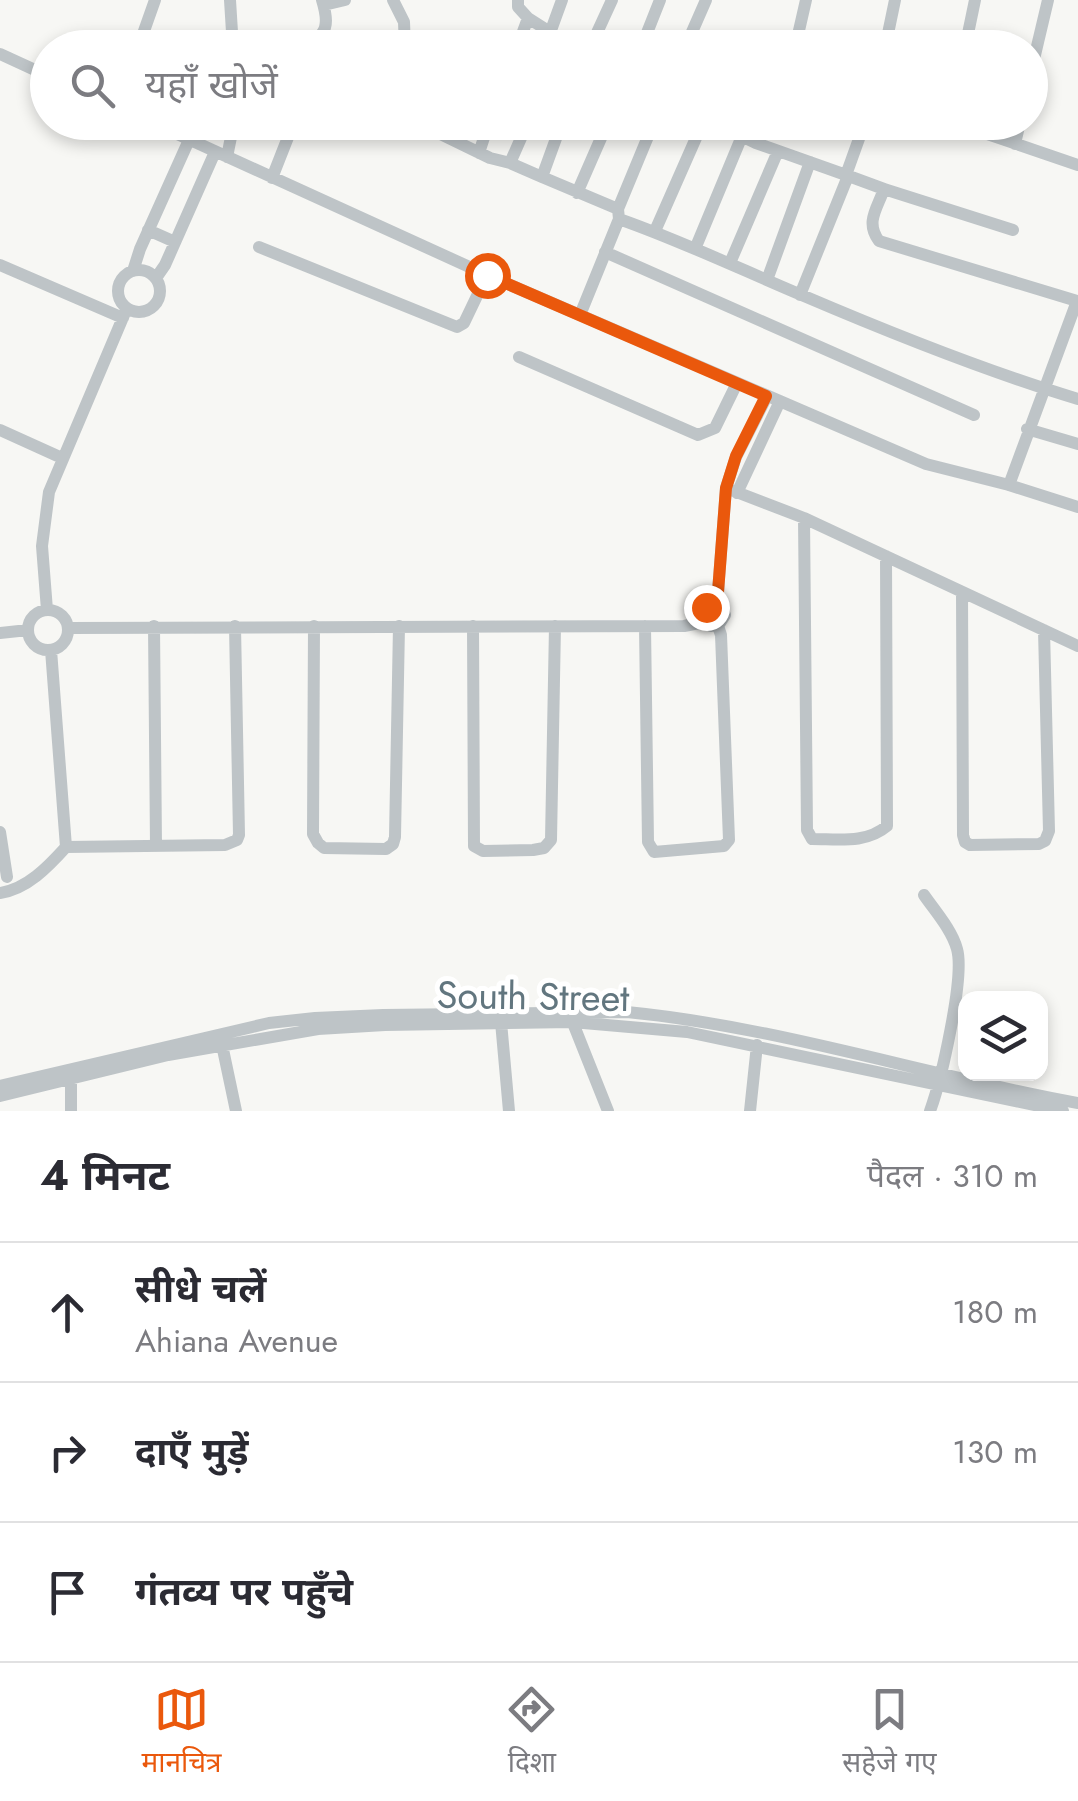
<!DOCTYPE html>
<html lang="hi">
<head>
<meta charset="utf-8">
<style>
	:root { --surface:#fff; --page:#f7f7f7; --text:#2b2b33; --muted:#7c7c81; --line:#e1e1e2; --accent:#ea580c }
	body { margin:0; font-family:Jost,"Noto Sans Devanagari",sans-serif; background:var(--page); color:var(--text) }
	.controls { position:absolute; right:30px; bottom:30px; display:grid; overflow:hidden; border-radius:20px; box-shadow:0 5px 15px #0003 }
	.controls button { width:90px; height:90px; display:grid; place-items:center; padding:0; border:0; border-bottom:2px solid var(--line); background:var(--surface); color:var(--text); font:50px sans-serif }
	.stop { position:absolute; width:30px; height:30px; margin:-22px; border:8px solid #ea580c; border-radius:50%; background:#fff }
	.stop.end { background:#ea580c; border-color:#fff; box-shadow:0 2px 10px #0008 }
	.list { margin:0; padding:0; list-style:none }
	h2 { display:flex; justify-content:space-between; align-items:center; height:130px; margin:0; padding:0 40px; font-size:42px }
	h2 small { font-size:32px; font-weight:400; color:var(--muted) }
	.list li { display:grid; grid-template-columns:65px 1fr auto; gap:30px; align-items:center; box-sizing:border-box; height:140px; padding:0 40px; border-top:2px solid var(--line) }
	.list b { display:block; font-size:38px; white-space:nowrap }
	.list p { margin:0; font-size:32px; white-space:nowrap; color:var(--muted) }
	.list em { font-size:32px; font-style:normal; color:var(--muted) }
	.icon { flex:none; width:55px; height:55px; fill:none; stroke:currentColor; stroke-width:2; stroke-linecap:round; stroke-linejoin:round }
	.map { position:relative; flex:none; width:1078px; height:1111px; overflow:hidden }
	.search { position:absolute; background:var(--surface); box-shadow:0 5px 15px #0003; left:30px; right:30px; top:30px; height:110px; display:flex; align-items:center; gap:25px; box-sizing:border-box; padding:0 35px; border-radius:55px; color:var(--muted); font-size:38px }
	.sheet { height:550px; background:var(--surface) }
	nav { display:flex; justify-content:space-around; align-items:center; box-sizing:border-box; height:140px; border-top:2px solid var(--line); background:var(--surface); font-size:28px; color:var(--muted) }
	nav a { display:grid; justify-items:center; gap:5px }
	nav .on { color:var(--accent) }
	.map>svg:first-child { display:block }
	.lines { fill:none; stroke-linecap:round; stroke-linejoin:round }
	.minor { stroke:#bec4c7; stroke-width:12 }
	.route { stroke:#ea580c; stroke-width:12 }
	.labels { text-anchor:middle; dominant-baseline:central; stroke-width:10; stroke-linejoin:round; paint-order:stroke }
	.street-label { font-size:38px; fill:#62767f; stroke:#fff }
</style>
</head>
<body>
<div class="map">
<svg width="1078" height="1111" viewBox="0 0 1078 1111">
	<rect width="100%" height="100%" fill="#f7f7f4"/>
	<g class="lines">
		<path class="minor" d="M 230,0 L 233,48
			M 393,0 L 404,22 L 405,48
			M 518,0 L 518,7 L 528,18 L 550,32
			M 562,0 L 550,33 L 552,41 L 563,48
			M 324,5 L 345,0
			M 138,48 L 155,0
			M 288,48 C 321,38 333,36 322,0
			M 517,48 L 528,18
			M 590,48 L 612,0
			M 641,48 L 660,0
			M 685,48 L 706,0
			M 795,48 L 806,0
			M 885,48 L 895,0
			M 965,48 L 975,0
			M 0,54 L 48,76
			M 1030,76 L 1048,0
			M 151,122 L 487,275 L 926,464 L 1009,485 L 1078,507
			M 416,122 L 490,158 L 510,163 L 542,177
			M 562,122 L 542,177 L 618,209
			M 712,122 L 756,143 L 846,175
			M 865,122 L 846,175 L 884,189
			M 952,122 L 1078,165
			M 756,143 L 766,122
			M 1015,144 L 1020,122
			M 479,153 L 489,122
			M 227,157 L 234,122
			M 510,163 L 528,122
			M 272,178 L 294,122
			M 577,193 L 608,122
			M 619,219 C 682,241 742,270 804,296 C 893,334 985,371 1078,399
			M 148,230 L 175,242
			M 655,231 L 703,122
			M 259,247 L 457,327 L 464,323 L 487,275
			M 695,249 L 742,136
			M 605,252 L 974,415
			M 730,263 L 778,151
			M 0,265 L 123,318
			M118 291a21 21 0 1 1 42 0a21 21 0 1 1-42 0Z
			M 133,271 L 140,249 L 189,140
			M 156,278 L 165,265 L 215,152
			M 767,280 L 810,162
			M 800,295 L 848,176
			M 580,315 L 619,219 L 618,209 L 654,122
			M 519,357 L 698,435 L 715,428 L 737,383
			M 1027,429 L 1078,444
			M 0,430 L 62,458
			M 1009,485 L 1077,301 L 879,241 C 865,222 877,209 884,189 L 1013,230
			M 726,488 L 804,518 L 1078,646
			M 737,493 L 780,401
			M 804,518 L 807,830 L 812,839 C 838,839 866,844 887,826 L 886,556
			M 962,592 L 963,835 L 965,842 L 970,845 L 1039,844 L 1045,841 L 1049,831 L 1044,630
			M28 630a20 20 0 1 1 40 0a20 20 0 1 1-40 0Z
			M 47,610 L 42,546 L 49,492 L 127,308
			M 154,626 L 156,846
			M 314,626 L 313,834 L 318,843 L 324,848 L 386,849 L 393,844 L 395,837 L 399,626
			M 473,626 L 474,846 L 483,851 L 533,850 L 544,848 L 551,840 L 555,626
			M 645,626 L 648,842 L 654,852 L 724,846 L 729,840 L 721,635 L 718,626 L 725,615 L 721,607 L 717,605 L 726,488 L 736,457 L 767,396
			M 711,626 L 704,622 L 702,614 L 706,607 L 717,605
			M 68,628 L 684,626 L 704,622
			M 0,633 L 28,630
			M 51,650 L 66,847 L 225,845 L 237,840 L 239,835 L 235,626
			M 0,832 L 7,877
			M 0,893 C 27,889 48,867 66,847
			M 924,895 C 935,911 952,930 957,949 C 965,977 941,1081 930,1111
			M 571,1018 L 608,1111
			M 501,1022 L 509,1111
			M 221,1040 L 236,1111
			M 0,1086 L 269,1023 L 315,1018 L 383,1015 L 627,1012 C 780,1027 927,1076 1078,1103
			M 0,1096 L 168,1055 L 318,1029 L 385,1025 L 572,1022 L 687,1032 L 1063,1111
			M 71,1111 L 71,1079
			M 750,1111 L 757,1045"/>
	</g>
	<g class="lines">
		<path class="route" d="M 487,275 L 766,396 L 736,456 L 726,488 L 717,605 L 706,607"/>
	</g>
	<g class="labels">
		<g class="street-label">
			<text transform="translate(533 996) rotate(1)">South Street</text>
		</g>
	</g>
</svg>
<div class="controls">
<button><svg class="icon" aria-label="layers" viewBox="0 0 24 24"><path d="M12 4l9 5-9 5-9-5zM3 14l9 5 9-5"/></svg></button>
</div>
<div class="stop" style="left:487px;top:275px"></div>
<div class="stop end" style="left:706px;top:607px"></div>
<div class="search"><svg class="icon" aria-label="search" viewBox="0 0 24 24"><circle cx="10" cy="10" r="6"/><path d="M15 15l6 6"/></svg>यहाँ खोजें</div>
</div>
<section class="sheet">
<h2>4 मिनट<small>पैदल · 310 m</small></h2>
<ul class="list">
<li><svg class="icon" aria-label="ahead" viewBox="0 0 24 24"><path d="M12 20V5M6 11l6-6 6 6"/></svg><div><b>सीधे चलें</b><p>Ahiana Avenue</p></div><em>180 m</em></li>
<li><svg class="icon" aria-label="right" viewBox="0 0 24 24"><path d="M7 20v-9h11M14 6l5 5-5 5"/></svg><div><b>दाएँ मुड़ें</b></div><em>130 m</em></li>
<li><svg class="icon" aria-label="arrive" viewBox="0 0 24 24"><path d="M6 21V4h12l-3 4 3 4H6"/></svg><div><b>गंतव्य पर पहुँचे</b></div></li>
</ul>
</section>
<nav>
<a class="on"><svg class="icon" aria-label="map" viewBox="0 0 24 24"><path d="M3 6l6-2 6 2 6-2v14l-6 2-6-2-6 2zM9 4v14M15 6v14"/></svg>मानचित्र</a>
<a><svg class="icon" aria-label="directions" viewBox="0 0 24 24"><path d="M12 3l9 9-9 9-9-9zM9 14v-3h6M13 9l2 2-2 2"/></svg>दिशा</a>
<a><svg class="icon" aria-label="saved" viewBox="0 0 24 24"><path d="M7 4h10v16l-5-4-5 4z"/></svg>सहेजे गए</a>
</nav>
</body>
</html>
